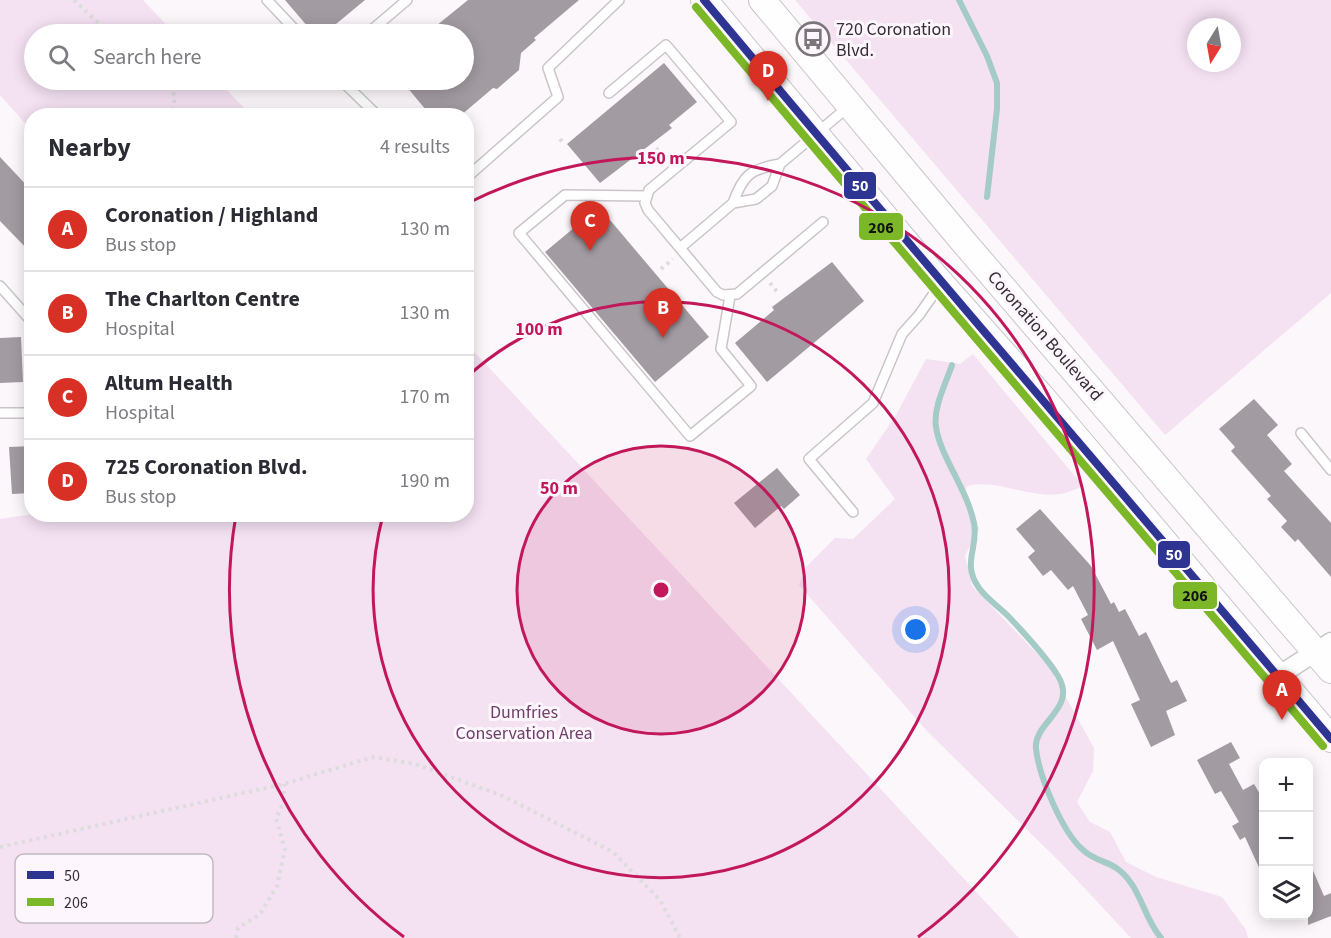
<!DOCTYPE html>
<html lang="en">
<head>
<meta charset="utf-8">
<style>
	:root { --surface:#fff; --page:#f7f7f7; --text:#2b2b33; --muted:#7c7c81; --line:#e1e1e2; --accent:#d93025 }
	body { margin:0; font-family:"Source Sans 3",sans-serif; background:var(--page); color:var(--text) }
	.controls { position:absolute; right:18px; bottom:18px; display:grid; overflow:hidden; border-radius:12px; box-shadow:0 3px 15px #0003 }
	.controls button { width:54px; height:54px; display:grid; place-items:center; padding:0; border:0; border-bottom:2px solid var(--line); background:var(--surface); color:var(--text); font:30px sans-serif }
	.compass { position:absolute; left:1187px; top:18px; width:54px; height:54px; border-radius:50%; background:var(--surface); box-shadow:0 3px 15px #0003; rotate:191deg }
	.you { position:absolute; left:916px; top:630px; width:21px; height:21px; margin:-15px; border:4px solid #fff; border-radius:50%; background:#1a73e8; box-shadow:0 0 0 9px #1a73e833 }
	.badge { display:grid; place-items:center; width:39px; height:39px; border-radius:50%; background:var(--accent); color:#fff; font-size:20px; font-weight:700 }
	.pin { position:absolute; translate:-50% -50px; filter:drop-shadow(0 2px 3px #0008) }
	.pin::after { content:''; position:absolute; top:32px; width:21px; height:18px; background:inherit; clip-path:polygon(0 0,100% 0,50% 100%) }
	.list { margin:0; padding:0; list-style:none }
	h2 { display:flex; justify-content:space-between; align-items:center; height:78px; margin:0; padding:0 24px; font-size:26px }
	h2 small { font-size:20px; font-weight:400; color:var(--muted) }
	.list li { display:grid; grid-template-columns:39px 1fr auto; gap:18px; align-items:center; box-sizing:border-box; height:84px; padding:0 24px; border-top:2px solid var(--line) }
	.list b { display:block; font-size:22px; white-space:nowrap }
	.list p { margin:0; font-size:20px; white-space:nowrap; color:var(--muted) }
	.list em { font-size:20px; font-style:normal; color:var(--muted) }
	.icon { flex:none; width:33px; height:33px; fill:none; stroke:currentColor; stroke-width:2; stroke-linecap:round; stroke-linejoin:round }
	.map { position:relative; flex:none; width:1331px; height:938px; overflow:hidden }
	.search { position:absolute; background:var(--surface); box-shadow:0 3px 15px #0003; left:24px; top:24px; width:450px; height:66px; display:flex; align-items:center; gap:15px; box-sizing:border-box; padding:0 21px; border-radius:33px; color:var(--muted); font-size:22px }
	.panel { position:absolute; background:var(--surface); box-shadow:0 3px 15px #0003; left:24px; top:108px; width:450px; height:414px; border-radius:24px }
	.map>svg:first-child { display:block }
	.green { fill:#f4e1f2; fill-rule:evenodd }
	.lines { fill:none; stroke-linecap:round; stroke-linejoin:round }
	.stream { stroke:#a5cbc7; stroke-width:6 }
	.building { fill:#a39ba2 }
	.service-casing { stroke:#cac5ca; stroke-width:12 }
	.minor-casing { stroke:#cac5ca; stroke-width:21 }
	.secondary-casing { stroke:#cac5ca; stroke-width:28 }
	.path { stroke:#dddcdd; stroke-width:4; stroke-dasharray:3 4.5; stroke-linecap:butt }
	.service { stroke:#fffefe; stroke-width:9 }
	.minor { stroke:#fffefe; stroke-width:18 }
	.secondary { stroke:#fffefe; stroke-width:26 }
	.bus-1-casing { stroke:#fdf6fc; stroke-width:12 }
	.bus-2-casing { stroke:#fdf6fc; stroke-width:12 }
	.bus-1 { stroke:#2e3491; stroke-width:8 }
	.bus-2 { stroke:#7bb727; stroke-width:8 }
	.ring { fill:none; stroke:#c2185b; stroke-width:3 }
	.labels { text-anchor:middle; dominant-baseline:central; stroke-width:6; stroke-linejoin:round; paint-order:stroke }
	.poi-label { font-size:18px; fill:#352f34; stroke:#fdf6fc; text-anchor:start }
	.street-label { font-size:18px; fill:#352f34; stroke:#fdf6fc }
	.park-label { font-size:18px; fill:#6e3f69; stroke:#fdf6fc }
	.key { fill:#fdf6fc; stroke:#c1bac0; stroke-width:1.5 }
	.key-label { font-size:16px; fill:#352f34 }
	.centre { fill:#c2185b; stroke:#fdf6fc; stroke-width:3 }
	.ring-label { font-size:18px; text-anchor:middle; font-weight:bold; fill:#c2185b; stroke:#fdf6fc; stroke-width:6; stroke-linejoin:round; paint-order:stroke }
	.line-badge { stroke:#fdf6fc; stroke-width:2 }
	.badge-label { font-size:16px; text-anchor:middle; font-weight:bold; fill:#fff }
	.pale-badge-label { font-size:16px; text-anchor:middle; font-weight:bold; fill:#111 }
</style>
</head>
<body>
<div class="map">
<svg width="1331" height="938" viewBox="0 0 1331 938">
	<rect width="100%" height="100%" fill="#fcf7fb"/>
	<path class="green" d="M 0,0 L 143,0 L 175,34 L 34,34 L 34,80 L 217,80 L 251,115 L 32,116 L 31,130 L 0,95 Z
		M 795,0 L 1331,0 L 1331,293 L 1165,435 ZM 1196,27 L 1232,27 L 1232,63 L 1196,63 Z
		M 467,344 L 1019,938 L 0,938 L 0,519 L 33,514 L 466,514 Z
		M 973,354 L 1083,486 C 1076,489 1068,493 1061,494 C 1028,499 998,478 967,486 L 963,500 L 979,528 L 965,556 L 972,586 L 1048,665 L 1094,748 L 1093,771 L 1077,802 L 1090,822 L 1110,832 L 1126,862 L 1156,877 L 1222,897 L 1246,930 L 1248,938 L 1131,938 L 1062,864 L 927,731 L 799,585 L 807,566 L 835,538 L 853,539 L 895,499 L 866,459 L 896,415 L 926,359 L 960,364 Z"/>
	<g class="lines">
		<path class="stream" d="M 959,0 L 987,56 L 997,83 L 997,109 L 987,197
			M 952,365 C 946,383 933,407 936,427 C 940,456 967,489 974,523 C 979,548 961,563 979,588 C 987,599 999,607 1009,617 C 1025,634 1046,656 1058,676 C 1078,709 1033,722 1036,749 C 1039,776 1062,832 1083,850 C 1099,865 1113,858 1131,883 C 1143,900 1146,920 1161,938"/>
	</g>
	<path class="building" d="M 285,0 L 365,0 L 324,34 L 314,34 Z
		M 468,0 L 579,0 L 534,38 L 536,40 L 521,53 L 519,70 L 497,89 L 493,88 L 460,116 L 431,116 L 401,80 L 464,80 L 464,34 L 426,34 Z
		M 664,63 L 697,102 L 669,125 L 672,128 L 600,183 L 567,144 Z
		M 0,157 L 32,191 L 32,254 L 0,221 Z
		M 599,207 L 709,337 L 655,382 L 545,252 Z
		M 832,262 L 864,301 L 767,382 L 735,343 L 774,310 L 772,307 Z
		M 21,337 L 23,382 L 0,383 L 0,338 Z
		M 1254,399 L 1278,425 L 1267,435 L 1292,464 L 1284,471 L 1331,523 L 1331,577 L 1298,539 L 1295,542 L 1281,527 L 1287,521 L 1267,499 L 1271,496 L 1231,451 L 1235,447 L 1219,429 Z
		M 32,446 L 32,493 L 12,494 L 9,447 Z
		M 777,468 L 800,495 L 784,509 L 781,506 L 755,528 L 734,503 Z
		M 1040,509 L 1091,566 L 1111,604 L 1114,602 L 1119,612 L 1125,609 L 1139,636 L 1146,632 L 1171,683 L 1177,680 L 1187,701 L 1166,711 L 1175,735 L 1151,747 L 1131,704 L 1140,700 L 1113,641 L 1097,650 L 1081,619 L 1088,615 L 1073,586 L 1068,590 L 1051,570 L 1043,576 L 1028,557 L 1035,551 L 1016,529 Z
		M 1231,742 L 1240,758 L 1229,764 L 1243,790 L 1254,784 L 1263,799 L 1263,876 L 1245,837 L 1240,840 L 1232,826 L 1239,822 L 1221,791 L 1215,794 L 1197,760 Z
		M 1308,859 L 1324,896 L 1331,893 L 1331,916 L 1308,925 Z"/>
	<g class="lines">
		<g class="service-casing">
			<path id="service" d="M 267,0 L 299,34
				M 367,34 L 407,0
				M 341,80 L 378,116
				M 609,93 L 666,45 L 731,122 L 649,190 L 645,203 L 648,210 L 717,292 L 723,295 L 737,294 L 823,222
				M 466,178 L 558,97 L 548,68 L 619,0
				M 646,196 L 565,195 L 519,233 L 690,436 L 751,386 L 721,349 L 730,296
				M 733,203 C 743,175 750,169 780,164
				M 680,248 L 733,203 L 756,199 L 772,186 L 780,164 L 848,107
				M 0,286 L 32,322
				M 0,413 L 32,413
				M 1301,433 L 1331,470
				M 853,512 L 809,459 L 873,403 L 902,334 L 919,315 L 940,285"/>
		</g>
		<g class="minor-casing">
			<path id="minor" d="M 1278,676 L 1331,642"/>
		</g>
		<g class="secondary-casing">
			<path id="secondary" d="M 704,0 L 924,264 L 1041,396 L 1331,739
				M 762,0 L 962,240 L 1331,670"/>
		</g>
		<path class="path" d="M 74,0 L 110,34
			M 165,80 C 176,91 176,101 171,116
			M 560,139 L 563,143
			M 656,148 L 666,160
			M 661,269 L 673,259
			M 770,283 L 779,294
			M 0,847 L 284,784 L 373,757 L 415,764 L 503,796 L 613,852 L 660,900 L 680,938
			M 236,938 L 238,928 L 260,914 L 277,886 L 285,849 L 276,818 L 284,802 L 284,784"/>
		<use href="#service" class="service"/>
		<use href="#minor" class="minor"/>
		<use href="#secondary" class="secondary"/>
		<g class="bus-1-casing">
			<path id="bus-1" d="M 704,0 C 911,248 1122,492 1331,739"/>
		</g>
		<g class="bus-2-casing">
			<path id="bus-2" d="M 696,7 C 903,255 1114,499 1323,746"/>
		</g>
		<use href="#bus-1" class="bus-1"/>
		<use href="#bus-2" class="bus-2"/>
	</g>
	<circle cx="661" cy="590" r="144" fill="#c2185b" fill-opacity=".12"/>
	<g class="ring">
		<circle cx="661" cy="590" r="144"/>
		<path d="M468 376A288 288 0 1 1 383 515"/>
		<path d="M404 937A432 432 0 0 1 236 515M468 203A432 432 0 0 1 918 937"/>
	</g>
	<defs>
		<g id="bus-ring" transform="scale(1.725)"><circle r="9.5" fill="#fdf6fc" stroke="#7b757a" stroke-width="1.5"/><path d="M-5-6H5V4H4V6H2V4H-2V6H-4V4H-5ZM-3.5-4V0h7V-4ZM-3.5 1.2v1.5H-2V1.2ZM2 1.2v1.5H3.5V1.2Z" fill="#7b757a"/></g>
	</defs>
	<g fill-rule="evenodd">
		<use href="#bus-ring" x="813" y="39"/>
	</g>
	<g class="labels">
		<g class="poi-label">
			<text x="836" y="29">720 Coronation<tspan x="836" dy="21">Blvd.</tspan></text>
		</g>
		<g class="street-label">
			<text transform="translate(1045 336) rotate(49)">Coronation Boulevard</text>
		</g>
		<g class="park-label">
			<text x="524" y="712">Dumfries<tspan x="524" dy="21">Conservation Area</tspan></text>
		</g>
	</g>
	<rect x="15" y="854" width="198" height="69" rx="9" class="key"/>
	<rect x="27" y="871" width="27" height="8" fill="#2e3491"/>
	<rect x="27" y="898" width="27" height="8" fill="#7bb727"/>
	<g class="key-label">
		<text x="64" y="881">50</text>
		<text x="64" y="908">206</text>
	</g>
	<circle cx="661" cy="590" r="9" class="centre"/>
	<g class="ring-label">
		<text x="661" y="164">150 m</text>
		<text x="539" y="335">100 m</text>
		<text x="559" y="494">50 m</text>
	</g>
	<g class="line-badge">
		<rect x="843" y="171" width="34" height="29" rx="6" fill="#2e3491"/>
		<rect x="858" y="212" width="46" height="29" rx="6" fill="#7bb727"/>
		<rect x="1157" y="540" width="34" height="29" rx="6" fill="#2e3491"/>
		<rect x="1172" y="581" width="46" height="29" rx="6" fill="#7bb727"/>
	</g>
	<g class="badge-label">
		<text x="860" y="191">50</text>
		<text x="1174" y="560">50</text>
	</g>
	<g class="pale-badge-label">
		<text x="881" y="233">206</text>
		<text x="1195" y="601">206</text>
	</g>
</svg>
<div class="controls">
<button>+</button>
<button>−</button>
<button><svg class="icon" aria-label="layers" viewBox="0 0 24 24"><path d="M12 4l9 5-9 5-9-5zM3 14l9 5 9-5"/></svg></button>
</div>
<svg class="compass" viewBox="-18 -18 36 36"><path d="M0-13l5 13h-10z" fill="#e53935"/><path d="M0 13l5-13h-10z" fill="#7c7c81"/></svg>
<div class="you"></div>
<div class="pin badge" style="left:1282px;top:720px">A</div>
<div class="pin badge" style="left:663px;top:338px">B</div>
<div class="pin badge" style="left:590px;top:251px">C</div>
<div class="pin badge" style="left:768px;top:101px">D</div>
<div class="search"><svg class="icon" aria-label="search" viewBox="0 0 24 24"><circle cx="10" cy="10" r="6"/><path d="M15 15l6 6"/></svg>Search here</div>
<section class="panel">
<h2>Nearby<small>4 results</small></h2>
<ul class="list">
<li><span class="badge">A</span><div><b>Coronation / Highland</b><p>Bus stop</p></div><em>130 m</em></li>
<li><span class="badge">B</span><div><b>The Charlton Centre</b><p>Hospital</p></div><em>130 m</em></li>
<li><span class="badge">C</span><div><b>Altum Health</b><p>Hospital</p></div><em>170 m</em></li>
<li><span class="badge">D</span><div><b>725 Coronation Blvd.</b><p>Bus stop</p></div><em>190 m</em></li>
</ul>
</section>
</div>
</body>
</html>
